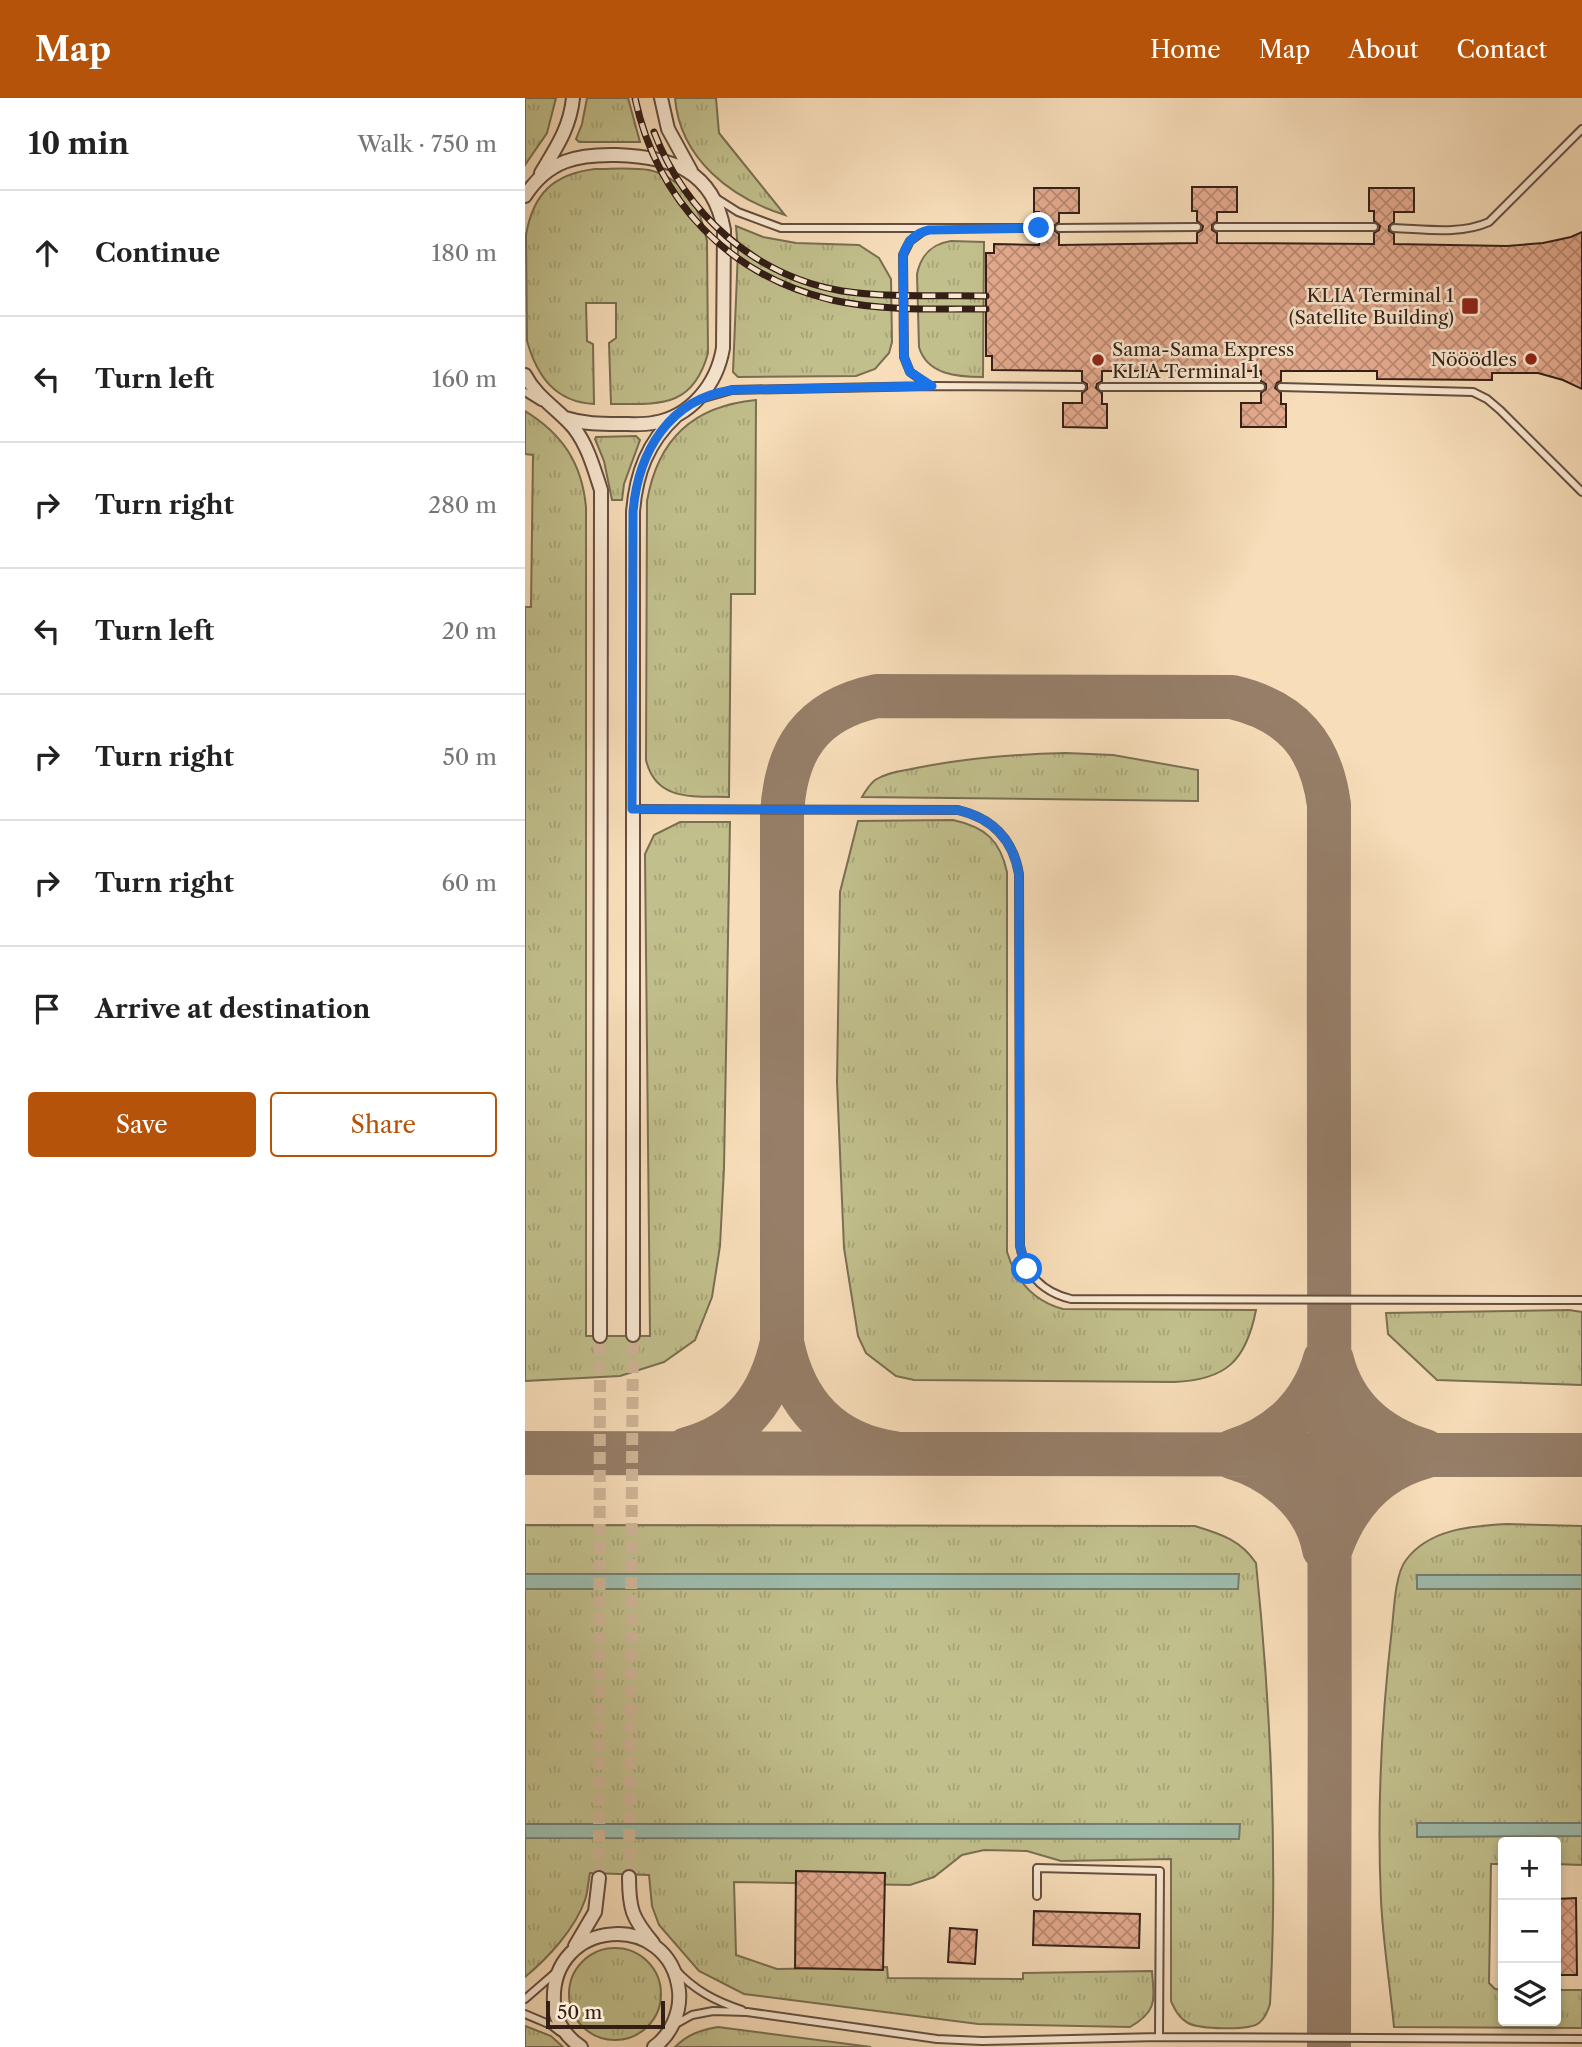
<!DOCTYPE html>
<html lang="en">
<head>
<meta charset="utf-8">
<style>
	:root { --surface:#fff; --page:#f2f2f2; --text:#222; --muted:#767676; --line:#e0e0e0; --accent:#b45309 }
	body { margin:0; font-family:"Libre Caslon Text",serif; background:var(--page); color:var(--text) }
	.controls { position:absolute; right:21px; bottom:21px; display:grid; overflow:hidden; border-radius:7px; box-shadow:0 4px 10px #0003 }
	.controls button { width:63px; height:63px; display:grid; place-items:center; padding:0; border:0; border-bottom:2px solid var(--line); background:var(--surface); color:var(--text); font:35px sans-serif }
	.scale { position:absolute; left:21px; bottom:18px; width:119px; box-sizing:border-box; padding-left:7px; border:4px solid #341f17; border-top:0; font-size:19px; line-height:24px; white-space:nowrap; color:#341f17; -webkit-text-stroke:5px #fae9d2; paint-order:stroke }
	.stop { position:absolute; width:21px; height:21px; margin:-16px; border:5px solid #1a73e8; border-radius:50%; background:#fff }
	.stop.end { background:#1a73e8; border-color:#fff; box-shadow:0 2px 7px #0008 }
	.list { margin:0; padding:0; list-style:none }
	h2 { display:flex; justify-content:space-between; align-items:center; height:91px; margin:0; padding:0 28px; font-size:30px }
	h2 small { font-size:23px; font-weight:400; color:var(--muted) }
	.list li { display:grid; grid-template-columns:46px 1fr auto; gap:21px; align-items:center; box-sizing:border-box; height:126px; padding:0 28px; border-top:2px solid var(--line) }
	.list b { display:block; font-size:26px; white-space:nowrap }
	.list em { font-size:23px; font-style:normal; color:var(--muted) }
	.actions { display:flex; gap:14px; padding:21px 28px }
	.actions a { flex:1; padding:16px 0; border:2px solid var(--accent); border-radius:7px; text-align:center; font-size:24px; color:var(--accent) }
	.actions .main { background:var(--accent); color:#fff }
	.icon { flex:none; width:38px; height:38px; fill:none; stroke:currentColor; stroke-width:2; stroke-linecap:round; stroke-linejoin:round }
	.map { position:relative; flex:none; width:1057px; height:1949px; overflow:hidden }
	header { display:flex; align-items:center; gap:42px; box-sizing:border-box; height:98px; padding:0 35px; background:var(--accent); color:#fff }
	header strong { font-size:33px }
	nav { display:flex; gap:38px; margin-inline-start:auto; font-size:24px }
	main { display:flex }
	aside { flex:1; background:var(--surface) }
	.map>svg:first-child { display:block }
	.grass { fill:url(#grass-tufts); stroke:#7a6f52; stroke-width:2 }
	.water { fill:#9ebcac; stroke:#747d70; stroke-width:2 }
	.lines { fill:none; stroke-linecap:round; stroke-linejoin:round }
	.taxiway { stroke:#967e68; stroke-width:44 }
	.building { fill:url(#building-cross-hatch); stroke:#341f17; stroke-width:2 }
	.street-tunnel { stroke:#d0b799; stroke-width:12; stroke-dasharray:12 6; stroke-linecap:butt }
	.lane-casing { stroke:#654e40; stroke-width:10 }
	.street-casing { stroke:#654e40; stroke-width:16 }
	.lane { stroke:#fae9d2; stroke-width:6 }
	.street { stroke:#fae9d2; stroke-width:12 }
	.rail-casing { stroke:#341f17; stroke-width:7 }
	.rail { stroke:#fae9d2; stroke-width:4.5; stroke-dasharray:13; stroke-linecap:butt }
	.route { stroke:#1a73e8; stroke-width:9 }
	.poi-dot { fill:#8f2418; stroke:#fae9d2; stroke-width:2.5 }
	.labels { text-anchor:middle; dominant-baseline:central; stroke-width:5; stroke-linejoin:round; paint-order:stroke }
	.poi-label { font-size:19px; fill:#341f17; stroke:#fae9d2; text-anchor:end }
</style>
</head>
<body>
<header>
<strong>Map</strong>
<nav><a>Home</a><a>Map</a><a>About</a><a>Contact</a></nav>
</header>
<main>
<aside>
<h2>10 min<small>Walk · 750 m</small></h2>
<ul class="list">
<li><svg class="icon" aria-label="ahead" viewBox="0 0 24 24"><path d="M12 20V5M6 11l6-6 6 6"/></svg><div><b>Continue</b></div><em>180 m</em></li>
<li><svg class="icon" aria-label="left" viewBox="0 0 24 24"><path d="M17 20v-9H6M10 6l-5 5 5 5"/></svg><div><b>Turn left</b></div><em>160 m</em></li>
<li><svg class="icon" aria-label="right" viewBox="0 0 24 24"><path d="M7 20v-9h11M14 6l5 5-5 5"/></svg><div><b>Turn right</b></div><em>280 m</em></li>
<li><svg class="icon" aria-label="left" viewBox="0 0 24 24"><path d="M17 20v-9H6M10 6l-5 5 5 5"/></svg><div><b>Turn left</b></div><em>20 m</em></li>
<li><svg class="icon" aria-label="right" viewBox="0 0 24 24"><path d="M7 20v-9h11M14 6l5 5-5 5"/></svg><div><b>Turn right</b></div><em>50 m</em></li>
<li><svg class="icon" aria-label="right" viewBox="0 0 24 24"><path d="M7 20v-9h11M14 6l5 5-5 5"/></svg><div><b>Turn right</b></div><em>60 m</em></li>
<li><svg class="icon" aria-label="arrive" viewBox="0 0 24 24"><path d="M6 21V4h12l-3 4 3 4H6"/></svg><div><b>Arrive at destination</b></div></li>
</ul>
<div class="actions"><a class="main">Save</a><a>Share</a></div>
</aside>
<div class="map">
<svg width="1057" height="1949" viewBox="0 0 1057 1949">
	<defs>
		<pattern id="grass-tufts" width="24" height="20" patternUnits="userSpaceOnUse" patternTransform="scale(1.75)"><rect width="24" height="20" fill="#c1bf8c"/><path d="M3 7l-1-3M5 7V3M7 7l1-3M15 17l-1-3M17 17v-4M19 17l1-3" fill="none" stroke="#a6a478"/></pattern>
		<pattern id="building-cross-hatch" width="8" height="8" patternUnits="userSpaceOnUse" patternTransform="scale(1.75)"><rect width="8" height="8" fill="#e5aa8e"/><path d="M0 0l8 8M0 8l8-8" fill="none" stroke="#ba8a73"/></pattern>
	</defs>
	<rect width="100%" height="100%" fill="#f7ddb9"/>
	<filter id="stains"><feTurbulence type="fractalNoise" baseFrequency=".00286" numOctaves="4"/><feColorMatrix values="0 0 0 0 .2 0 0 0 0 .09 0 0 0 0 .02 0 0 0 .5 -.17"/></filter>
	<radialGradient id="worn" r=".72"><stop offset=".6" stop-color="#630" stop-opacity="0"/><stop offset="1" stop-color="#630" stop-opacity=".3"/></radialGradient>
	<path class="grass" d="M 0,0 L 31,0 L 22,35 L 0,67 Z
		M 62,0 L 103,0 L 115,44 L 54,44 L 51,41 L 57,26 Z
		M 150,0 L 191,0 L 194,35 L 260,117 C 206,100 155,61 150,0 Z
		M 70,71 C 87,71 107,69 124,72 C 159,80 176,110 182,143 L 183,255 C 168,311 133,306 86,306 L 84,245 L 91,240 L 91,205 L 61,205 L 62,243 L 68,246 L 69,306 C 30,304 12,278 2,243 L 1,137 C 8,96 28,76 70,71 Z
		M 211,128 L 238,139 L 271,145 L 334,147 L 354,160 L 366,181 L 367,244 L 364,255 L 350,271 L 331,278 L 213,279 L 208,274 L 213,153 Z
		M 426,143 L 459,144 L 458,279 C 433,279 402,277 394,249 L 392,176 C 396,157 406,146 426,143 Z
		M 231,302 L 230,496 L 206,496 L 204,699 C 169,698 131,704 121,662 L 122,403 C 133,341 168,308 231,302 Z
		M 0,313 C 38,336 57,366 61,409 L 61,1238 L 125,1238 L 120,756 L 129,737 L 155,724 L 205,724 L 199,1070 L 195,1148 L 187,1199 L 170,1242 L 139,1264 L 95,1278 L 0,1283 L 0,509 L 6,509 L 8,357 L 0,356 Z
		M 111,338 L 115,342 L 99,386 L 97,402 L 87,402 L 79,363 L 70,341 L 71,339 Z
		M 541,655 L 588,657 L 673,672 L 673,703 L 337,699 C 341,692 344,687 350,682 C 362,674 378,673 391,670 C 441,660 491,656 541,655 Z
		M 428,722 C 460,729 475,742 482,774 L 482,1154 C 491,1183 508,1203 538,1211 L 731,1212 C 721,1263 701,1282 649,1284 L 389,1282 L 371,1278 L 341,1255 L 333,1238 L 319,1150 L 312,984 L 315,794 L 333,723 Z
		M 1044,1212 L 1057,1214 L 1057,1287 L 912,1282 L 863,1236 L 861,1215 Z
		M 982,1426 L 1057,1428 L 1057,1477 L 892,1477 L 892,1490 L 1057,1491 L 1057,1767 L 1031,1766 L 1031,1744 L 978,1744 L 978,1766 L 966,1766 L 964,1885 L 970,1891 L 978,1892 L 978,1923 L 1031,1923 L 1031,1892 L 1057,1892 L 1057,1930 L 869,1929 C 865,1887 858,1844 856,1802 C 852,1715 857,1616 867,1530 C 869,1512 870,1476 881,1462 C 904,1431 946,1428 982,1426 Z
		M 0,1427 L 670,1428 C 696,1436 716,1442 731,1465 C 746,1612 753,1759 745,1906 C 743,1913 740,1920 734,1925 C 724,1933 674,1931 663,1925 C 654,1920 650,1912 646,1903 L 646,1761 L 536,1763 L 502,1753 L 459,1752 L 437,1757 L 409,1779 L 385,1787 L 209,1784 L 211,1857 L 252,1871 L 362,1869 L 363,1880 L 498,1881 L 498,1875 L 627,1873 C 629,1902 633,1913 605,1929 L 453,1926 L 219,1896 L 174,1873 L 134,1827 L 127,1808 L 124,1777 L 65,1775 C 63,1784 63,1794 60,1802 C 50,1831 23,1860 0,1879 Z
		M44 1896a46 46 0 1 1 92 0a46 46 0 1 1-92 0Z
		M 0,1928 L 26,1938 L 38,1949 L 0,1949 Z
		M 193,1929 L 346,1949 L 150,1949 C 163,1936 176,1932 193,1929 Z"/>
	<path class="water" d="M 0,1476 L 714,1476 L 713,1491 L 0,1491 Z
		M 892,1477 L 1057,1477 L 1057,1491 L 892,1491 Z
		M 892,1725 L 1057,1725 L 1057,1738 L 892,1739 Z
		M 0,1726 L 715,1726 L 714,1741 L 0,1740 Z"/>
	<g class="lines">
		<path class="taxiway" d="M 807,1262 C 819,1310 854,1339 900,1353
			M 162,1351 C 218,1336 245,1298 257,1244
			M 708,1353 C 754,1339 787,1307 800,1261
			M 0,1355 L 1057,1357
			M 369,1355 C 306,1346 269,1305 257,1244 L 257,717 C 260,652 286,612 352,598 L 707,599 C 767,613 796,647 804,707 C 803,1121 806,1535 804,1949
			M 707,1359 C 749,1371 791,1405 799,1451
			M 806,1450 C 822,1406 851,1372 899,1359"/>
	</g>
	<path class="building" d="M 667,89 L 712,89 L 712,114 L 692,114 L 692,123 L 687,127 L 687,132 L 692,135 L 692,145 L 849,146 L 849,135 L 854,132 L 855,128 L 849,123 L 849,113 L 844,113 L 844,90 L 889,90 L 889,114 L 869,114 L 869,124 L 864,128 L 864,133 L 869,136 L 869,146 L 982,148 L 1018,145 L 1046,139 L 1057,134 L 1057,291 L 1038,282 L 1013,275 L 967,275 L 967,282 L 852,281 L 852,273 L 756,273 L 756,283 L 752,285 L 750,290 L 756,295 L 756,306 L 761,306 L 761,329 L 716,329 L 716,305 L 736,305 L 736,295 L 741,291 L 741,286 L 736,283 L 736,273 L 577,273 L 577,283 L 572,286 L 571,290 L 577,295 L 577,306 L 582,306 L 582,330 L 538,329 L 538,305 L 557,305 L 557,295 L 562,291 L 562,286 L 557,283 L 557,273 L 467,272 L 467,258 L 461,258 L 461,155 L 469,155 L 469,146 L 514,147 L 514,136 L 519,133 L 520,129 L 514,124 L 514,114 L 509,114 L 509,90 L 554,90 L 554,115 L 534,115 L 534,124 L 529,128 L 530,133 L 534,136 L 534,147 L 672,145 L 672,135 L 677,132 L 678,128 L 672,123 L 672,113 L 667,113 Z
		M 271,1773 L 360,1775 L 358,1872 L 270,1870 Z
		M 1051,1800 L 1052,1877 L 1031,1877 L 1031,1801 Z
		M 509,1813 L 615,1816 L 614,1850 L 508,1847 Z
		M 425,1830 L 452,1832 L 450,1866 L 423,1864 Z"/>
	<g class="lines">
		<path class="street-tunnel" d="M 104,1779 L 108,1237
			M 74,1780 L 75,1238"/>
		<g class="lane-casing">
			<path id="lane" d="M 191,100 L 213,114 L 256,130 L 514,130
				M 692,129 L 849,129
				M 534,130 L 672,129
				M 869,130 C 900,131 935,137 964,124 L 1057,31
				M 397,134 L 385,143 L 378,157 L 379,259 L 385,274 L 405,288
				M 577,289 L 736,289
				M 756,289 L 948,294 L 962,301 L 975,312 L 1057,394
				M 0,294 L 16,304
				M 179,300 L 207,292 L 407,288 L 557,289
				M 107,711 L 433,712 C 467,720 488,741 494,776 L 495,1148 C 501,1177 517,1194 546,1201 L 1057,1202
				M 512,1798 L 512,1770 L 635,1773 L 634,1939
				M 150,1871 C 169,1892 190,1903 217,1912
				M 0,1901 L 30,1875
				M 0,1916 L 26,1927 L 35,1934
				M 151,1926 L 167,1917 L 188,1913 L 222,1914 L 412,1941 L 457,1943 L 634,1939 L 1057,1941"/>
		</g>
		<g class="street-casing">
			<path id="street" d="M 136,0 L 143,31 L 166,73
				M 16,75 C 31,50 45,30 48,0
				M 0,98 C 23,62 53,56 92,57 C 147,59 188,72 199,132 L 198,250 C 192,286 166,319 128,325 C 117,327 105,326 95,326 C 75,326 59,326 40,320
				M 0,277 C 12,300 33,311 49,330 C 63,348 69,371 76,392 L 75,1238
				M 108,1237 L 108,414 C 111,375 123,344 151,318
				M 104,1779 C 104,1811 107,1820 128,1845
				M 50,1848 L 70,1814 L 74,1780
				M 56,1949 C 41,1939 30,1923 29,1905 C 24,1820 145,1811 154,1893 C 156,1914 146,1937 129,1949"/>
		</g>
		<use href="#lane" class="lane"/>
		<use href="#street" class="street"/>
		<g class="rail-casing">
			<path id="rail" d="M 110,0 C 132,103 204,178 307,202 C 356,213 411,211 461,211
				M 129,34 C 160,115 229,178 317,193 C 364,200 414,197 461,198"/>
		</g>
		<use href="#rail" class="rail"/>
	</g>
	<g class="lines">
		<path class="route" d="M 502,1171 L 495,1148 L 494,776 C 488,741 467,720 433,712 L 107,711 L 108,414 C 113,354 144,301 207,292 L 407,288 L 385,274 L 379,259 L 378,157 C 382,144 390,135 404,132 L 514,130"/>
	</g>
	<g class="poi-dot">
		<rect x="936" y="199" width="18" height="18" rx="3.5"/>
		<circle cx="1006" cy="261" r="7"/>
		<circle cx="573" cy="262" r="7"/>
	</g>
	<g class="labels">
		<g class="poi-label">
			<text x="929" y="197">KLIA Terminal 1<tspan x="929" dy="22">(Satellite Building)</tspan></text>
			<text x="587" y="251" text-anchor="start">Sama-Sama Express<tspan x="587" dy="22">KLIA Terminal 1</tspan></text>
			<text x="992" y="261">Nööödles</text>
		</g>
	</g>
	<rect width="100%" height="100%" filter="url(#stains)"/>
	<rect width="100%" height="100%" fill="url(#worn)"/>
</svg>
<div class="controls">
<button>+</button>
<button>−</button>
<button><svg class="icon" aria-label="layers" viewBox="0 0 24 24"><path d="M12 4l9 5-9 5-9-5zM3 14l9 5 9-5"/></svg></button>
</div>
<div class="scale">50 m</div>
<div class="stop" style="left:502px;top:1171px"></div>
<div class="stop end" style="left:514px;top:130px"></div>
</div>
</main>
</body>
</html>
